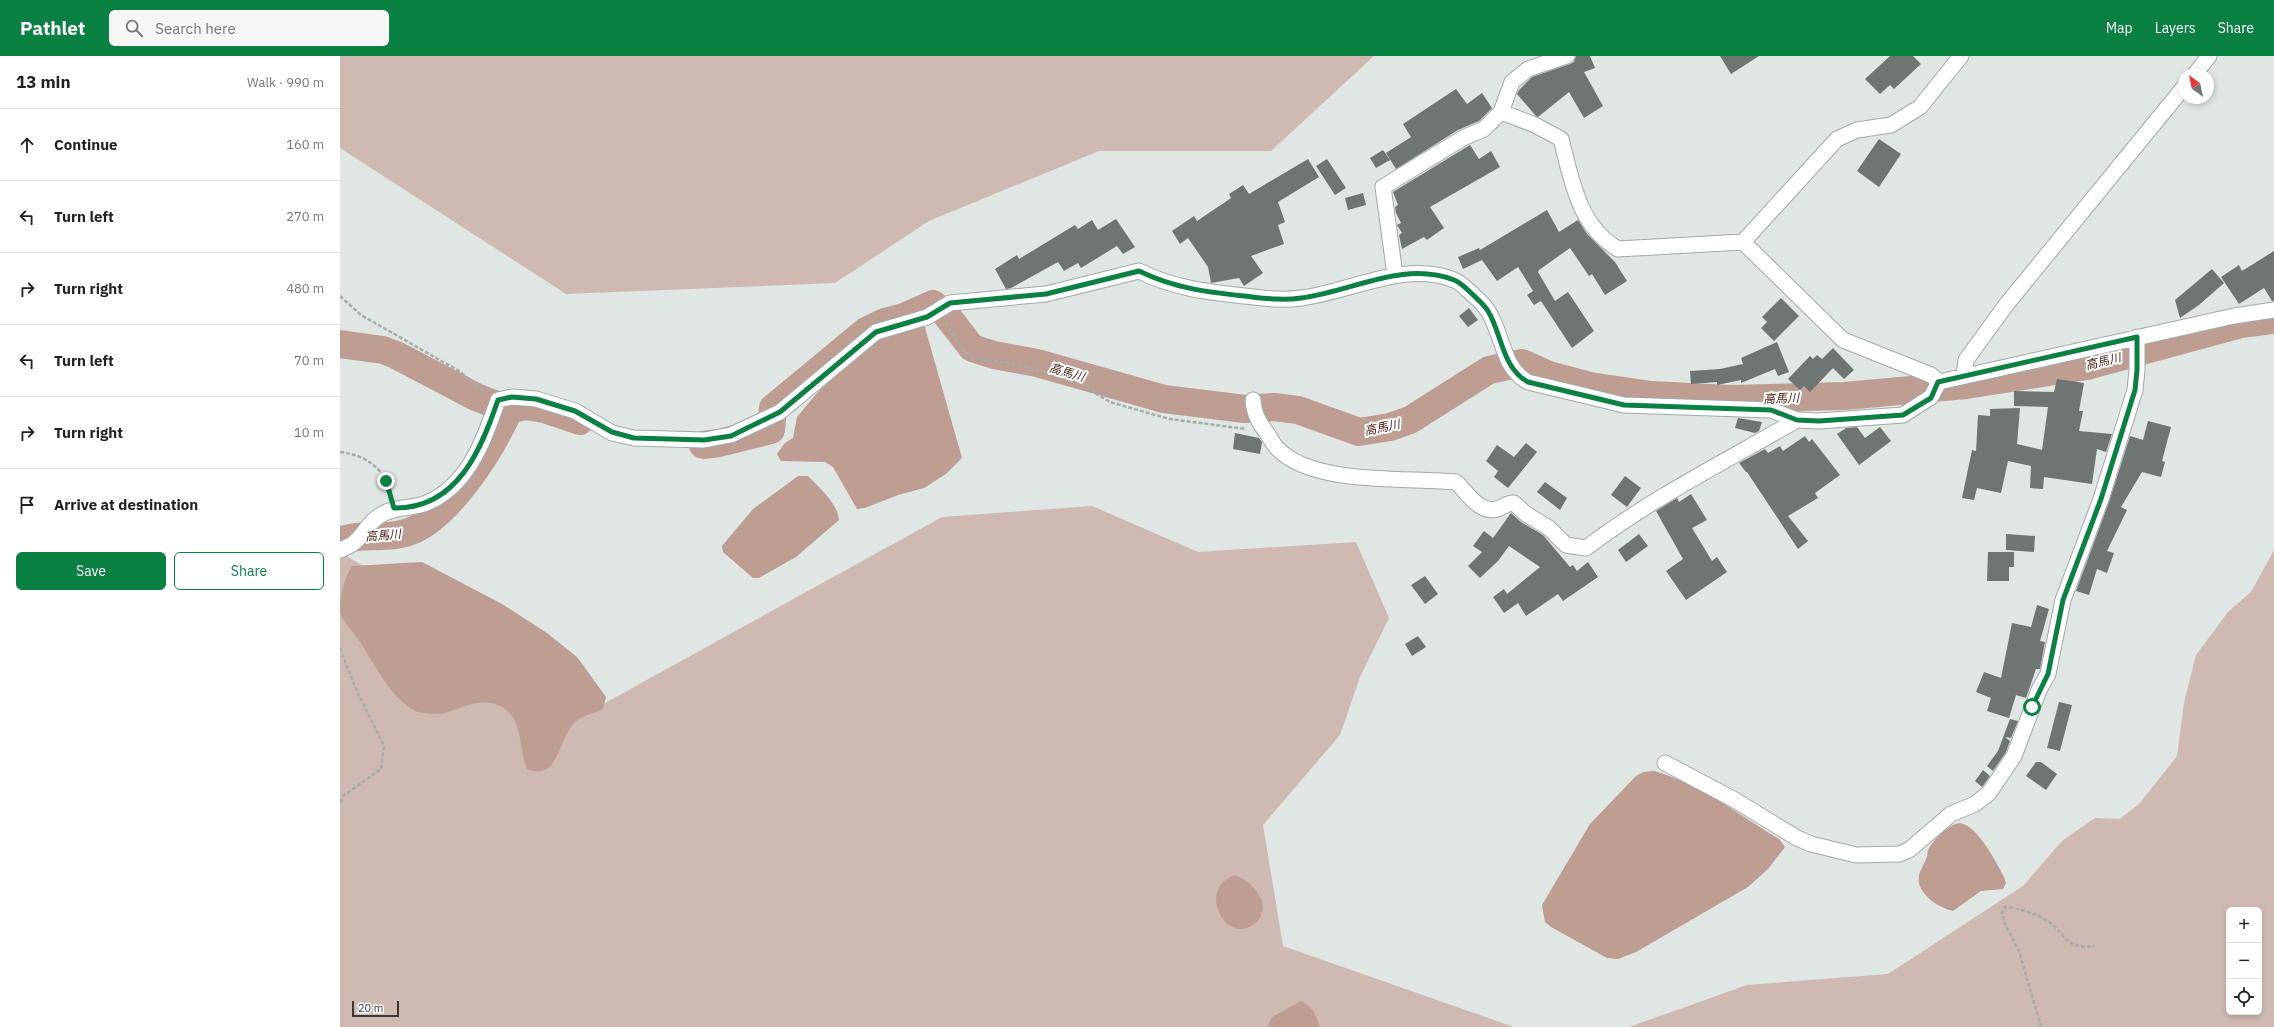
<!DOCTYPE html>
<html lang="en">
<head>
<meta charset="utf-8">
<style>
	:root { --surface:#fff; --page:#f6f6f6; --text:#202124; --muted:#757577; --line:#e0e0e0; --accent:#0b8043 }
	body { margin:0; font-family:"IBM Plex Sans","Noto Sans JP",sans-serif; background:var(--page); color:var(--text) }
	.controls { position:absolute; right:12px; bottom:12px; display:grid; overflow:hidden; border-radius:6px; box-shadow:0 2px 6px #0003 }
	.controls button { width:36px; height:36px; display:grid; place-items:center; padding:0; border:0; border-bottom:1px solid var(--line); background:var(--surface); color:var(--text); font:20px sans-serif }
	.compass { position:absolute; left:1838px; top:12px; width:36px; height:36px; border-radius:50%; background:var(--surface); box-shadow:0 2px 6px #0003; rotate:327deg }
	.scale { position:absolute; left:12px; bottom:10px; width:47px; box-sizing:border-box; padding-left:4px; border:2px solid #363938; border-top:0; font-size:11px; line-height:14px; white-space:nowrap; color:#363938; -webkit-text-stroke:3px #fff; paint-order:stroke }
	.stop { position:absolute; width:12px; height:12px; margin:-9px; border:3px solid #0b8043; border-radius:50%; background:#fff }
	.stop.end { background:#0b8043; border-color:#fff; box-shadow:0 1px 4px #0008 }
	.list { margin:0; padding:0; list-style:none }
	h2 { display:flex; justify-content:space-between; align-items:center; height:52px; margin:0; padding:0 16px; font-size:17px }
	h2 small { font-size:13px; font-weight:400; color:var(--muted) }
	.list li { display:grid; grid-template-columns:26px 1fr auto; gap:12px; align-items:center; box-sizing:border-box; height:72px; padding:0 16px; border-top:1px solid var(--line) }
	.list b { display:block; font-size:15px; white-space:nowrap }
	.list em { font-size:13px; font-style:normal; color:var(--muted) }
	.actions { display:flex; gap:8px; padding:12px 16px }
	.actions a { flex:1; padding:9px 0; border:1px solid var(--accent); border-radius:6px; text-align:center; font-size:14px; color:var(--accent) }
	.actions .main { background:var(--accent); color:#fff }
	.icon { flex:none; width:22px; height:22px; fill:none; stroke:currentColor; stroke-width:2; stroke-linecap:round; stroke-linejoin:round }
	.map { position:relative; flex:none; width:1934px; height:971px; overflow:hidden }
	header { display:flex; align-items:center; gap:24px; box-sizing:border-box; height:56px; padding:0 20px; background:var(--accent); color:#fff }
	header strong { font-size:19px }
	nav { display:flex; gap:22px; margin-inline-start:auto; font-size:14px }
	.search { width:280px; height:36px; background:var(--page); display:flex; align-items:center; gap:10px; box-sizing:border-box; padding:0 14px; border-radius:6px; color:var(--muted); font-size:15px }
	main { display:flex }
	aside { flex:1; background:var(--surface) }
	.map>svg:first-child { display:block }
	.green { fill:#cfbab3; fill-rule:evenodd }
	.water { fill:#be9d93 }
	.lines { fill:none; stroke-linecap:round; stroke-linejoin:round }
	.river { stroke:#be9d93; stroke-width:28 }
	.building { fill:#6f7573 }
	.minor-casing { stroke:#a2a9a7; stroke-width:17 }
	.path { stroke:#a7adab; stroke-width:2.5; stroke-dasharray:4 2; stroke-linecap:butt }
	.minor { stroke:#fff; stroke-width:15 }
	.route { stroke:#0b8043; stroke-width:5 }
	.labels { text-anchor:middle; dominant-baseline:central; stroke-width:4; stroke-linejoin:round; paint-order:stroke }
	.water-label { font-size:12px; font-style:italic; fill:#461a0b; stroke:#fff }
</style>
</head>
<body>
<header>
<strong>Pathlet</strong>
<div class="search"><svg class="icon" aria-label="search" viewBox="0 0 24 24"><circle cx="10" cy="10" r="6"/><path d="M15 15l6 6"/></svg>Search here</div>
<nav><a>Map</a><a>Layers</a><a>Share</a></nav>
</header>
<main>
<aside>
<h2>13 min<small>Walk · 990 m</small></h2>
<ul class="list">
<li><svg class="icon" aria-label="ahead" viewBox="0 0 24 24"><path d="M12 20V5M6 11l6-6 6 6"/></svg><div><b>Continue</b></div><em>160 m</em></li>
<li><svg class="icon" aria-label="left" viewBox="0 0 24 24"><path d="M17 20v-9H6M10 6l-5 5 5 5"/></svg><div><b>Turn left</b></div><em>270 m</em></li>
<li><svg class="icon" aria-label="right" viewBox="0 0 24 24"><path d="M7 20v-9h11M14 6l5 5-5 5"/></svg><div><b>Turn right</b></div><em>480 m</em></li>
<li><svg class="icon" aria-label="left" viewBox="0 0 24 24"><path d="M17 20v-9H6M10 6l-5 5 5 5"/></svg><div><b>Turn left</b></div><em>70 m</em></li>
<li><svg class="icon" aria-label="right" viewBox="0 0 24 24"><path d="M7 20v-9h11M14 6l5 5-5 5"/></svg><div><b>Turn right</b></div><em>10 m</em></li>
<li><svg class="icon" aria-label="arrive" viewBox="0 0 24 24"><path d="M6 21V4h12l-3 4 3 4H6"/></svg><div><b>Arrive at destination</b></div></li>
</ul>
<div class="actions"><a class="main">Save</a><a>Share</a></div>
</aside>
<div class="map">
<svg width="1934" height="971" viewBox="0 0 1934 971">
	<rect width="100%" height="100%" fill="#dfe6e4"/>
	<path class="green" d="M 0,0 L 1034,0 L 931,95 L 759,95 L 589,165 L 495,227 L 226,238 L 0,92 Z
		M 752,450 L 858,496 L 1016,486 L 1049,562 L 1020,621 L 1000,679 L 923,769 L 943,890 L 1174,971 L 0,971 L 0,496 L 256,652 L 602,461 Z
		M 1934,494 L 1934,971 L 1289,971 L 1407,929 L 1548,918 L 1683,830 L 1722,785 L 1755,762 L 1780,763 L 1800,747 L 1837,700 L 1844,647 L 1856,599 L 1888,556 L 1911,536 ZM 1889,854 L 1919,854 L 1919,956 L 1889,956 Z"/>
	<path class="water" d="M 584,268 L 622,402 L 606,418 L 584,432 L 558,439 L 525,452 L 517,453 L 493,411 L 485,406 L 441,405 L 437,398 L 445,387 L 453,382 L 457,361 L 478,336 L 534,284 Z
		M 458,420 L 468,420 C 479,431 498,448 499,464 L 456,501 L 419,522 L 413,522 L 383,496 L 382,490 L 413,453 Z
		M 82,506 L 162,548 L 207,577 L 237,601 L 266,641 L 263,653 C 255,657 243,659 235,666 C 218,681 220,726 187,713 C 178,691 184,660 158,649 C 139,642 122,652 105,657 C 98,659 85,657 78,656 C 71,654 56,641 52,635 C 38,618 28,596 15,579 C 11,573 1,563 0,556 C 0,537 3,526 12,510 Z
		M 1314,715 C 1359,727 1399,759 1439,783 L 1445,791 L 1428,813 L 1408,831 L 1296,896 L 1278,903 L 1267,902 L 1211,871 L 1205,866 L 1202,849 L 1250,768 L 1296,720 L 1303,716 Z
		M 1620,767 C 1638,770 1656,806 1664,821 L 1666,827 L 1663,833 L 1641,835 L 1613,855 C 1600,852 1582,841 1579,827 C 1577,818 1583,811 1586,803 C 1588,800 1587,797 1588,794 C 1594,783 1607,769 1620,767 Z
		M 894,819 C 906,823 916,831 921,843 C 928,860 912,877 895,872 C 877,866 870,839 883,826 C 886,823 891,821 894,819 Z
		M 961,945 C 973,951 976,959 980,971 L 927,971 L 932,961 Z"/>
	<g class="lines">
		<path class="river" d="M 0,288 L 43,294 L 56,299 L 136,341 L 169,354 L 185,350 L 204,353 L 240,365
			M 363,389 L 379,387 L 431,374 L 433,352 L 526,275 L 545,266 L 564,261 L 593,248 L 604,256 L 632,292 L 654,299 L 697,307 L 824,343 L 905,353 L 934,351 L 958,354 L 1019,376 L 1050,371 L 1070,364 L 1149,314 L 1182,307 L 1209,319 L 1250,330 L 1311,339 L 1390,343 L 1505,340 L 1626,329 L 1747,310 L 1901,268 L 1934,264
			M 0,485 C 19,477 41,483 61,478 C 105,470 152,392 169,354"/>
	</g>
	<path class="building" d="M 1236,0 L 1250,0 L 1255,12 L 1244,16 L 1263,50 L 1244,62 L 1229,36 L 1198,61 L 1196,60 L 1177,38 L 1179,34 L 1192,21 L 1230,8 L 1234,6 Z
		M 1380,0 L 1419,0 L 1391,18 Z
		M 1550,0 L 1573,0 L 1581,8 L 1554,33 L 1550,29 L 1540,38 L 1525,23 Z
		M 1116,33 L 1127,48 L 1142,37 L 1152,52 L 1139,65 L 1118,74 L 1056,113 L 1046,97 L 1071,81 L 1063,68 Z
		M 1539,83 L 1561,98 L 1539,131 L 1517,115 Z
		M 1130,89 L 1139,103 L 1151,95 L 1160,111 L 1090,151 L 1104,172 L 1087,184 L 1084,181 L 1062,193 L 1059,179 L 1062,177 L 1057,169 L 1061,167 L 1056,157 L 1055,151 L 1058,149 L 1053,136 Z
		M 1043,94 L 1050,104 L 1036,112 L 1030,102 Z
		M 968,103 L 979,121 L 938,146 L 945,166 L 938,169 L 944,188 L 911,200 L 923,217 L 904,230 L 899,222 L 871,227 L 868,211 L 848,182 L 840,188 L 832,175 L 854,160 L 857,165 L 891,142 L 889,138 L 903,129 L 909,138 Z
		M 987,103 L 1006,132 L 995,139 L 976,110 Z
		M 1023,137 L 1026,149 L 1008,154 L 1005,142 Z
		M 1207,154 L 1219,176 L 1238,164 L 1247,178 L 1275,206 L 1287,225 L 1265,239 L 1252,218 L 1249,220 L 1230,192 L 1199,214 L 1198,216 L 1215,245 L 1228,236 L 1254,275 L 1232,292 L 1201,245 L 1194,249 L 1187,239 L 1193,235 L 1178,211 L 1157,225 L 1142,204 L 1123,213 L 1118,201 L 1139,192 L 1140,194 Z
		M 776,163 L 795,191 L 783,198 L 777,190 L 741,212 L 738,207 L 724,215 L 718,206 L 671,232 L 666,233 L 655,213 L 677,199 L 679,203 L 735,169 L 738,173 L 752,164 L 758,174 Z
		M 1934,195 L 1934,245 L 1932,245 L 1924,232 L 1899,248 L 1881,221 L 1899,209 L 1902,215 Z
		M 1872,213 L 1884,227 L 1859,249 L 1840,262 L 1835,244 Z
		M 1441,242 L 1459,260 L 1434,285 L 1421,272 L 1427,266 L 1422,261 Z
		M 1129,252 L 1138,264 L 1128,271 L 1119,260 Z
		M 1437,286 L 1449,316 L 1438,320 L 1435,313 L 1401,327 L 1401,324 L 1377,329 L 1377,326 L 1351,328 L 1350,315 L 1380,313 L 1403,308 L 1401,302 Z
		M 1493,292 L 1514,314 L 1504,323 L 1493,312 L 1470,336 L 1464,330 L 1460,334 L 1448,323 L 1470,300 L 1473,303 L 1477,299 L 1482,303 Z
		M 1717,323 L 1744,327 L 1739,355 L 1743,355 L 1739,375 L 1772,378 L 1766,396 L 1757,393 L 1752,428 L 1704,421 L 1703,433 L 1690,432 L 1691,410 L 1668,405 L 1661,437 L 1637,432 L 1634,444 L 1622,442 L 1632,394 L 1636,395 L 1638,359 L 1650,360 L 1650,353 L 1680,352 L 1677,388 L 1702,394 L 1708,351 L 1674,350 L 1674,335 L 1714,336 Z
		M 1398,362 L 1422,366 L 1419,375 L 1415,377 L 1395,372 Z
		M 1808,365 L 1831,371 L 1822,405 L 1825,406 L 1821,421 L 1802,416 L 1781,451 L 1787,454 L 1767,495 L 1774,497 L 1767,517 L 1757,513 L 1749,539 L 1736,535 L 1769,446 L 1790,380 L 1803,384 Z
		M 1517,371 L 1525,382 L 1540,371 L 1551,385 L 1519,409 L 1497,378 L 1506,372 Z
		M 895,377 L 919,382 L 922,386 L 920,398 L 893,393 Z
		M 1465,380 L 1469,386 L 1472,383 L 1500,419 L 1475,437 L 1478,442 L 1448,460 L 1468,485 L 1458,493 L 1407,416 L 1406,416 L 1399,407 L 1425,393 L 1428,397 L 1440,390 L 1443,395 Z
		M 1186,387 L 1197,396 L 1168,432 L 1154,421 L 1158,415 L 1146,405 L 1157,389 L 1174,401 Z
		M 1285,420 L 1301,432 L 1287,451 L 1271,439 Z
		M 1205,426 L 1227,442 L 1220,454 L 1197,436 Z
		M 1351,438 L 1367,464 L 1352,472 L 1372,505 L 1377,501 L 1387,516 L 1346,544 L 1326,515 L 1343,503 L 1316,455 L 1337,442 L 1339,446 Z
		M 1171,457 L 1181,466 L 1203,479 L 1230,511 L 1233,509 L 1237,515 L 1248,506 L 1258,521 L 1223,545 L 1218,538 L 1186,560 L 1178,547 L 1164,557 L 1153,541 L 1164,533 L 1167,538 L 1200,511 L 1169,490 L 1158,505 L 1140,522 L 1128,510 L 1142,496 L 1133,490 L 1144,475 L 1153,482 Z
		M 1299,478 L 1308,490 L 1286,506 L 1278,494 Z
		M 1666,478 L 1695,480 L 1694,496 L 1666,494 Z
		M 1648,496 L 1674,496 L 1674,511 L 1669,511 L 1669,525 L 1647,525 Z
		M 1085,520 L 1098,538 L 1085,548 L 1071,529 Z
		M 1697,549 L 1709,553 L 1700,585 L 1705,586 L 1700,613 L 1696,613 L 1686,642 L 1676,639 L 1669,662 L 1647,655 L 1651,642 L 1636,636 L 1644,616 L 1661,622 L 1672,567 L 1691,571 Z
		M 1078,580 L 1086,591 L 1072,600 L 1065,588 Z
		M 1719,646 L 1732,649 L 1720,695 L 1707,692 Z
		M 1670,663 L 1678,665 L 1671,682 L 1665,681 L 1670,685 L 1666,696 L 1653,715 L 1647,710 L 1658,695 Z
		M 1696,706 L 1701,706 L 1717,718 L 1706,734 L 1686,720 Z
		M 1643,714 L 1650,720 L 1642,731 L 1635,725 Z"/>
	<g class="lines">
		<g class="minor-casing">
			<path id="minor" d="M 1855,18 L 1869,0
				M 1161,56 L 1195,69 L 1221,83 C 1232,125 1238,169 1278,193 L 1403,186 L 1503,284 L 1591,319 L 1599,326
				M 1403,186 L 1497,83 L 1517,74 L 1551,69 L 1580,51 L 1621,0
				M 1055,219 L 1043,131 L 1123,82 L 1144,73 L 1161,56 L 1172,26 L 1188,13 L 1227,0
				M 1624,319 L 1626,304 L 1666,249 L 1844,31
				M 913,344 C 914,358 919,367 927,377 C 930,382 933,388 937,392 C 972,430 1068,421 1116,426 C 1127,436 1139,458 1157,453 C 1164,451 1166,447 1174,447 L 1186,458 L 1209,472 L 1226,489 L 1246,492 C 1312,442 1386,405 1457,364
				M 0,494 C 5,492 12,489 16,485 C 25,477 29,465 41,459 C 54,450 70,453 84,448 C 128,431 144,384 158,344 L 172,341 L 196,343 L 235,355 L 272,377 L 294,382 L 364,384 L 391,379 L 440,356 L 536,276 L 587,261 L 610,247 L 706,238 L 799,215 C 833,232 867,236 904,240 C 923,242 942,245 961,242 C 1011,236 1064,204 1114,224 C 1120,226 1124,231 1129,235 C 1135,241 1143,247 1148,255 C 1163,278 1162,312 1188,326 L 1284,349 L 1431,354 L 1457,364 L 1479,365 L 1563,359 L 1591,341 L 1599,326 L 1894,260 L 1934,254
				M 1325,707 L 1393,743 L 1457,782 L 1471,788 L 1516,799 L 1559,798 L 1569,794 L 1611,758 L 1635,748 L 1649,737 L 1674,700 L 1699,634 L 1708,618 L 1723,544 L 1761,443 L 1795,334 L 1797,314 L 1797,281"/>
		</g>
		<path class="path" d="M 0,240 L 21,259 L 119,315 L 146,336
			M 606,267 L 622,293 L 633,302 L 670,307 L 745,328 L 758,339 L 770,346 L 808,357 L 830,363 L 906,373
			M 0,396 C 27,399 45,413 52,440
			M 0,592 L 15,631 L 44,690 L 41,713 L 3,740 L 0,748
			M 1701,971 L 1679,895 L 1664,866 L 1662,856 L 1665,851 C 1676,851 1699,859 1709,866 C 1729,881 1724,893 1755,890"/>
		<use href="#minor" class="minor"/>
	</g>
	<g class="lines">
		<path class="route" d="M 46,425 L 54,452 C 117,453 141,394 158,344 L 172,341 L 196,343 L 235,355 L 272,376 L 294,382 L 364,384 L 391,380 L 440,356 L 536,276 L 587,261 L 610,247 L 706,238 L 799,215 C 834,232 866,236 904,240 C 923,242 942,245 961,242 C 1011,236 1063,204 1114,224 C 1120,226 1124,231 1129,235 C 1135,241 1143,247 1148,255 C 1162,278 1162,312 1188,326 L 1284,349 L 1431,354 L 1457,364 L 1479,365 L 1563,359 L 1591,342 L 1598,326 L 1797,281 L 1797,314 L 1795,334 L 1761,443 L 1723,544 L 1708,618 L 1692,651"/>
	</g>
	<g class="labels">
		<g class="water-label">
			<text transform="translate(1763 305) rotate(-14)">高馬川</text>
			<text transform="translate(727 316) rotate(16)">高馬川</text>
			<text transform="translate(1441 342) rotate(-2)">高馬川</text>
			<text transform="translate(1042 371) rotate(-12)">高馬川</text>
			<text transform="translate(43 479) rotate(-5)">高馬川</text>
		</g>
	</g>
</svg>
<div class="controls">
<button>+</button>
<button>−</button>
<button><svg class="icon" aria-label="locate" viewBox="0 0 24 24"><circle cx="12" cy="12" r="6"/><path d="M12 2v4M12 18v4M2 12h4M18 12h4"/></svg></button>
</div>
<svg class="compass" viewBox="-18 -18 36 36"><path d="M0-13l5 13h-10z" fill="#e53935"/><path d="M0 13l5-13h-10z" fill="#757577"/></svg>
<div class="scale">20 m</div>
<div class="stop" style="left:1692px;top:651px"></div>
<div class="stop end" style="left:46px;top:425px"></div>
</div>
</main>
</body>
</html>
